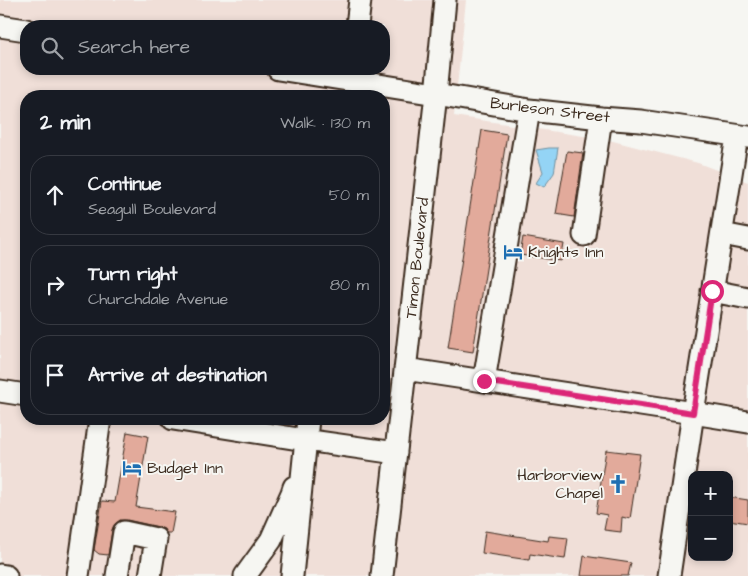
<!DOCTYPE html>
<html lang="en">
<head>
<meta charset="utf-8">
<style>
	:root { --surface:#171b24; --page:#242831; --text:#f1f3f6; --muted:#9ea1a6; --line:#363941 }
	body { margin:0; font-family:"Architects Daughter",sans-serif; background:var(--page); color:var(--text) }
	.controls { position:absolute; right:15px; bottom:15px; display:grid; overflow:hidden; border-radius:10px; box-shadow:0 2px 8px #0003 }
	.controls button { width:45px; height:45px; display:grid; place-items:center; padding:0; border:0; border-bottom:1px solid var(--line); background:var(--surface); color:var(--text); font:25px sans-serif }
	.stop { position:absolute; width:15px; height:15px; margin:-11px; border:4px solid #db2777; border-radius:50%; background:#fff }
	.stop.end { background:#db2777; border-color:#fff; box-shadow:0 1px 5px #0008 }
	.list { margin:0; padding:0; list-style:none }
	h2 { display:flex; justify-content:space-between; align-items:center; height:65px; margin:0; padding:0 20px; font-size:21px }
	h2 small { font-size:16px; font-weight:400; color:var(--muted) }
	.list li { display:grid; grid-template-columns:32px 1fr auto; gap:15px; align-items:center; box-sizing:border-box; height:80px; margin:0 10px 10px; padding:0 10px; border:1px solid var(--line); border-radius:20px }
	.list b { display:block; font-size:19px; white-space:nowrap }
	.list p { margin:0; font-size:16px; white-space:nowrap; color:var(--muted) }
	.list em { font-size:16px; font-style:normal; color:var(--muted) }
	.icon { flex:none; width:28px; height:28px; fill:none; stroke:currentColor; stroke-width:2; stroke-linecap:round; stroke-linejoin:round }
	.map { position:relative; flex:none; width:748px; height:576px; overflow:hidden }
	.search { position:absolute; background:var(--surface); box-shadow:0 2px 8px #0003; left:20px; top:20px; width:370px; height:55px; display:flex; align-items:center; gap:12px; box-sizing:border-box; padding:0 18px; border-radius:20px; color:var(--muted); font-size:19px }
	.panel { position:absolute; background:var(--surface); box-shadow:0 2px 8px #0003; left:20px; top:90px; width:370px; height:335px; border-radius:20px }
	.map>svg:first-child { display:block }
	.built { fill:#f0dfd8; fill-rule:evenodd }
	.water { fill:#94d4f5; stroke:#70909f }
	.building { fill:#e2aa9b; stroke:#3b2a1e }
	.lines { fill:none; stroke-linecap:round; stroke-linejoin:round }
	.minor-casing { stroke:#3b2a1e; stroke-width:25 }
	.minor { stroke:#f6f6f2; stroke-width:21 }
	.route { stroke:#db2777; stroke-width:6 }
	.labels { text-anchor:middle; dominant-baseline:central; stroke-width:4; stroke-linejoin:round; paint-order:stroke }
	.street-label { font-size:16px; fill:#3b2a1e; stroke:#f6f6f2 }
	.poi-label { font-size:16px; fill:#3b2a1e; stroke:#f6f6f2; text-anchor:start }
</style>
</head>
<body>
<div class="map">
<svg width="748" height="576" viewBox="0 0 748 576">
	<rect width="100%" height="100%" fill="#f6f6f2"/>
	<filter id="ink" filterUnits="userSpaceOnUse"><feTurbulence type="fractalNoise" baseFrequency=".02" numOctaves="2"/><feDisplacementMap in="SourceGraphic" scale="10" xChannelSelector="R" yChannelSelector="G"/><feConvolveMatrix kernelMatrix="1 2 1 2 8 2 1 2 1" color-interpolation-filters="sRGB"/></filter>
	<g filter="url(#ink)">
		<path class="built" d="M 0,0 L 466,0 L 454,116 L 609,140 L 698,163 L 748,182 L 748,576 L 0,576 ZM 26,26 L 384,26 L 384,69 L 26,69 ZM 26,96 L 384,96 L 384,419 L 26,419 ZM 692,475 L 729,475 L 729,557 L 692,557 Z"/>
		<path class="water" d="M 549,148 L 558,148 L 554,173 L 544,187 L 536,183 L 543,172 L 536,150 Z"/>
		<path class="building" d="M 482,130 L 507,134 L 473,352 L 448,348 Z
			M 567,151 L 583,153 L 574,217 L 556,214 Z
			M 523,237 L 564,244 L 561,261 L 520,255 Z
			M 127,432 L 148,436 L 136,507 L 175,512 L 171,533 L 166,533 L 164,529 L 159,527 L 127,520 L 120,520 L 115,524 L 112,530 L 108,555 L 99,554 L 94,550 L 102,501 L 115,502 Z
			M 606,450 L 640,454 L 630,519 L 622,517 L 621,532 L 604,530 L 607,515 L 596,513 Z
			M 729,497 L 748,500 L 748,523 L 729,520 Z
			M 485,531 L 548,541 L 549,536 L 568,538 L 565,559 L 530,554 L 529,560 L 482,553 Z
			M 584,556 L 631,563 L 628,576 L 581,576 Z"/>
		<g class="lines">
			<g class="minor-casing">
				<path id="minor" d="M 0,26 L 26,30
					M 357,26 L 360,0
					M 278,69 L 436,94 L 529,110 L 601,118 L 641,121 L 748,137
					M 722,234 L 748,239
					M 584,235 L 601,118
					M 712,291 L 748,298
					M 405,369 L 693,413 L 748,422
					M 484,381 L 529,110
					M 0,391 L 26,395
					M 173,419 L 305,440 L 396,453
					M 0,575 L 6,576
					M 78,576 L 100,419
					M 117,576 L 124,532 L 156,539 L 150,576
					M 245,576 L 271,540 L 292,493 L 294,487
					M 292,576 L 308,419
					M 382,576 L 436,94 L 445,0
					M 669,576 L 693,413 L 737,136"/>
			</g>
			<use href="#minor" class="minor"/>
		</g>
	</g>
	<g class="lines" filter="url(#ink)">
		<path class="route" d="M 484,381 L 693,413 L 712,291"/>
	</g>
	<defs>
		<g id="hotel-bare" transform="scale(1.5)"><path d="M-6-4.5h1.5V1H6V5H4.5V3h-9V5H-6ZM-4 0a1.8 1.8 0 1 1 3.6 0ZM.5 0V-2.5h3Q6-2.5 6 0Z" fill="#1f6fb2" stroke="#f6f6f2" stroke-width="2.5" paint-order="stroke"/></g>
		<g id="church-bare" transform="scale(1.5)"><path d="M-1.2-6h2.4v3.5h3.3v2.4h-3.3V6h-2.4V-.1h-3.3v-2.4h3.3Z" fill="#1f6fb2" stroke="#f6f6f2" stroke-width="2.5" paint-order="stroke"/></g>
	</defs>
	<g fill-rule="evenodd">
		<use href="#hotel-bare" x="513" y="252"/>
		<use href="#hotel-bare" x="132" y="468"/>
		<use href="#church-bare" x="618" y="484"/>
	</g>
	<g class="labels">
		<g class="street-label">
			<text transform="translate(550 110) rotate(7)">Burleson Street</text>
			<text transform="translate(417 258) rotate(-84)">Timon Boulevard</text>
		</g>
		<g class="poi-label">
			<text x="528" y="252">Knights Inn</text>
			<text x="147" y="468">Budget Inn</text>
			<text x="603" y="475" text-anchor="end">Harborview<tspan x="603" dy="18">Chapel</tspan></text>
		</g>
	</g>
</svg>
<div class="controls">
<button>+</button>
<button>−</button>
</div>
<div class="stop" style="left:712px;top:291px"></div>
<div class="stop end" style="left:484px;top:381px"></div>
<div class="search"><svg class="icon" aria-label="search" viewBox="0 0 24 24"><circle cx="10" cy="10" r="6"/><path d="M15 15l6 6"/></svg>Search here</div>
<section class="panel">
<h2>2 min<small>Walk · 130 m</small></h2>
<ul class="list">
<li><svg class="icon" aria-label="ahead" viewBox="0 0 24 24"><path d="M12 20V5M6 11l6-6 6 6"/></svg><div><b>Continue</b><p>Seagull Boulevard</p></div><em>50 m</em></li>
<li><svg class="icon" aria-label="right" viewBox="0 0 24 24"><path d="M7 20v-9h11M14 6l5 5-5 5"/></svg><div><b>Turn right</b><p>Churchdale Avenue</p></div><em>80 m</em></li>
<li><svg class="icon" aria-label="arrive" viewBox="0 0 24 24"><path d="M6 21V4h12l-3 4 3 4H6"/></svg><div><b>Arrive at destination</b></div></li>
</ul>
</section>
</div>
</body>
</html>
